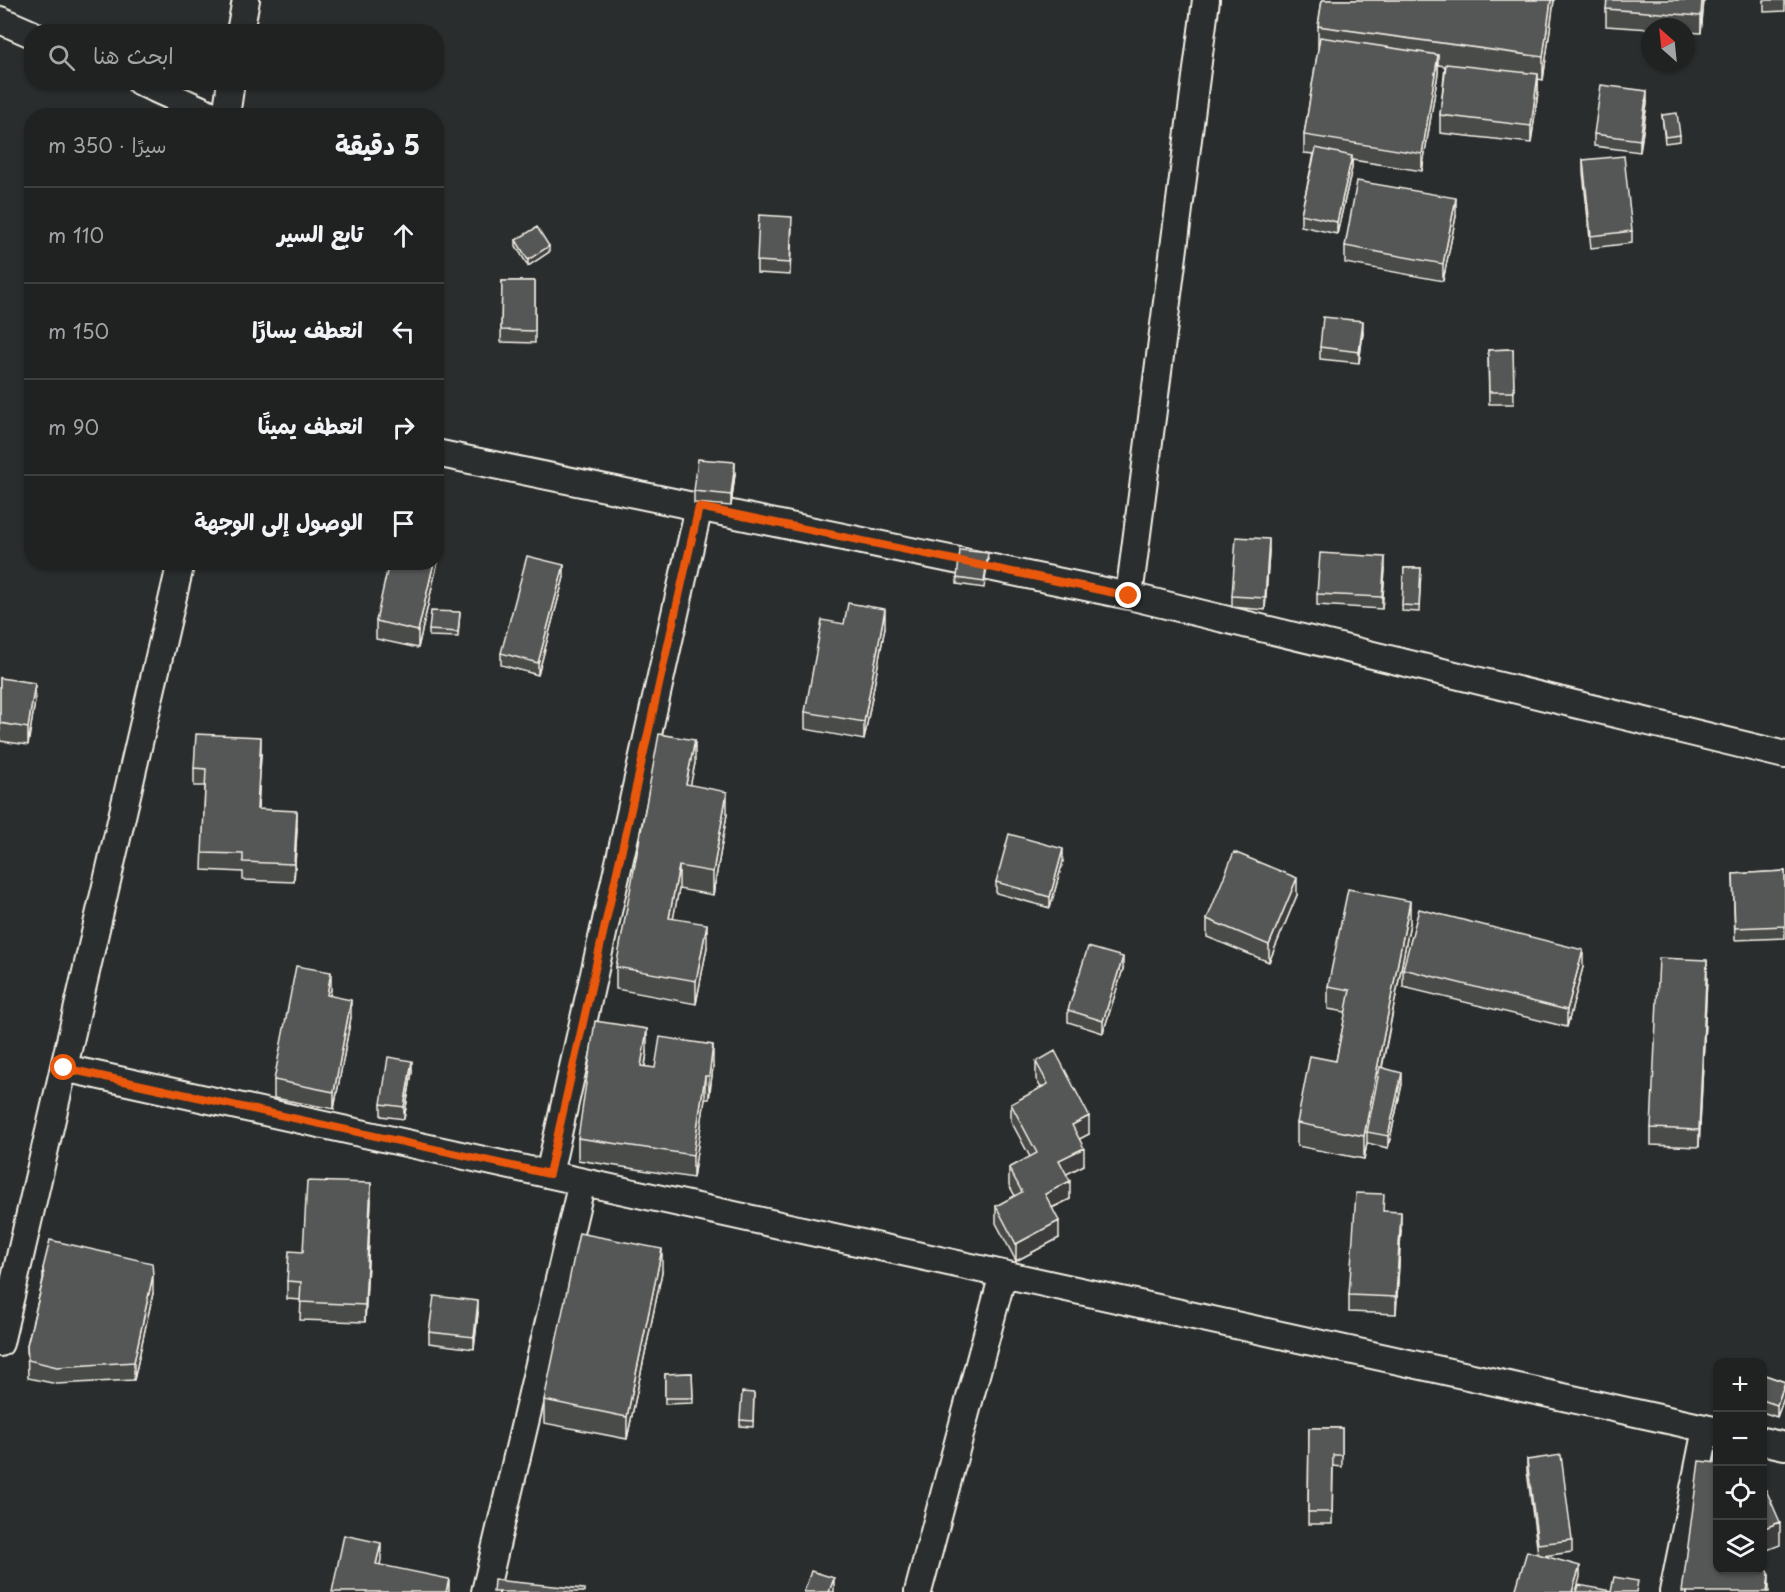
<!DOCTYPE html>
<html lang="ar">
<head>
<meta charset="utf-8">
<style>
	:root { --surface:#202222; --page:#2d2f2f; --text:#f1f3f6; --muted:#a2a4a5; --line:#3d3f40 }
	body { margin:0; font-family:"Playpen Sans","Playpen Sans Arabic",sans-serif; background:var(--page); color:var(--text); direction:rtl }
	.controls { position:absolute; right:18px; bottom:18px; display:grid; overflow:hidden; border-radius:12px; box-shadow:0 2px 4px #0004 }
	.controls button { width:54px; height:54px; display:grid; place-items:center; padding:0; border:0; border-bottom:2px solid var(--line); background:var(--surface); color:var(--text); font:30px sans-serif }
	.compass { position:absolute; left:1641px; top:18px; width:54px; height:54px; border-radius:50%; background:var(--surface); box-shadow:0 2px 4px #0004; rotate:333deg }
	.stop { position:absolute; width:18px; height:18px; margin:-14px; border:4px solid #ea580c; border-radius:50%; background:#fff }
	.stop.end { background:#ea580c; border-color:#fff; box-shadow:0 2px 6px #0008 }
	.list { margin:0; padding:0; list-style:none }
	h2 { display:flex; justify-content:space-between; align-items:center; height:78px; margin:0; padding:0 24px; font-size:26px }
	h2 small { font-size:20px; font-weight:400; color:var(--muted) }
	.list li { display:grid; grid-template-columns:39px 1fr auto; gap:18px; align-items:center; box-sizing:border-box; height:96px; padding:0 24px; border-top:2px solid var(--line) }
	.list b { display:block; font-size:22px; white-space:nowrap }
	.list em { font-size:20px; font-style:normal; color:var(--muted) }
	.icon { flex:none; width:33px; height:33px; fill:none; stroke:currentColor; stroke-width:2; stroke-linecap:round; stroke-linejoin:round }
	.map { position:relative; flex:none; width:1785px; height:1592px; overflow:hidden; direction:ltr }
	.search { position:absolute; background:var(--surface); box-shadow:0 2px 4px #0004; left:24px; top:24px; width:420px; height:66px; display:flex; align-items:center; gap:15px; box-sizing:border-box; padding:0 21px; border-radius:24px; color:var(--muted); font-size:22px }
	.panel { position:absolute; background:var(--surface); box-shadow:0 2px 4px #0004; left:24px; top:108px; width:420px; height:462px; border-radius:24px; direction:rtl }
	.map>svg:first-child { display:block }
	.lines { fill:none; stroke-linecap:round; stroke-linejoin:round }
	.street-casing { stroke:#f4f1e8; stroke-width:30 }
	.street { stroke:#2a2d2e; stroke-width:26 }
	.wall { fill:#494b4a; stroke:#f4f1e8; stroke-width:1.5 }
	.shaded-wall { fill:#3c3d3c; stroke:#f4f1e8; stroke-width:1.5 }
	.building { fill:#555756; stroke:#f4f1e8; stroke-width:1.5 }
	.route { stroke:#ea580c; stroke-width:8 }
</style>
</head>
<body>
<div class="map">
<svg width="1785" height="1592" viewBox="0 0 1785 1592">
	<rect width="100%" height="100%" fill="#2a2d2e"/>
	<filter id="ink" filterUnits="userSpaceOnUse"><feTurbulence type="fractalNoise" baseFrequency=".0167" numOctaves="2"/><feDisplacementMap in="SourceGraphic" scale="12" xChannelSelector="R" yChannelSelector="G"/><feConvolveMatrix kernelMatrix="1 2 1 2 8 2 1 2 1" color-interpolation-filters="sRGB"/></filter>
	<g filter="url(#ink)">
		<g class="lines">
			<g class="street-casing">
				<path id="street" d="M 0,20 L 32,34
					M 240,32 L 246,0
					M 140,82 L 215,116
					M 226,116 L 231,82
					M 436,453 L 1129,596 L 1785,755
					M 1129,596 L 1206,0
					M 64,1068 L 1718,1431
					M 549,1174 L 699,507
					M 0,1343 L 181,562
					M 1762,1441 L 1785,1446
					M 485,1592 L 582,1182
					M 918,1592 L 1003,1274
					M 1673,1592 L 1706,1429"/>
			</g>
			<use href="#street" class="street"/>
		</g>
		<path class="wall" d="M 1322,0 L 1554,0 L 1543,80 L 1538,79 L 1538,92 L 1531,143 L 1440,133 L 1440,115 L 1445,66 L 1438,65 L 1438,73 L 1422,171 L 1352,160 L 1352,168 L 1337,234 L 1301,226 L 1301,214 L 1314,154 L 1304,153 L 1304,135 L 1318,49 L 1318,26 Z
			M 1704,0 L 1701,33 L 1686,32 L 1686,27 L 1650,27 L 1650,29 L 1606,26 L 1606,9 Z
			M 1764,0 L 1785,0 L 1785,11 L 1764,12 Z
			M 1647,103 L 1640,152 L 1594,146 L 1594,134 Z
			M 1662,115 L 1680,135 L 1680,141 L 1665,143 Z
			M 1583,160 L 1632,231 L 1632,243 L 1591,248 L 1583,172 Z
			M 1456,216 L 1443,281 L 1345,263 L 1345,246 Z
			M 792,228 L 790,275 L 757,273 L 757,261 Z
			M 516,240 L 549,252 L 528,266 L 516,246 Z
			M 502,281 L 535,281 L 535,343 L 501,342 Z
			M 1363,333 L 1359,363 L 1320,359 L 1320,347 Z
			M 1513,349 L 1514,404 L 1489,404 L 1488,350 Z
			M 735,474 L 731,506 L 694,503 L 694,491 Z
			M 441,548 L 418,648 L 376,639 L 376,621 Z
			M 1269,551 L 1265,610 L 1232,607 L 1232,596 Z
			M 988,559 L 984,588 L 957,584 L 957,578 Z
			M 1404,568 L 1421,568 L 1419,612 L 1402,611 Z
			M 1385,569 L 1382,609 L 1317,605 L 1317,594 Z
			M 564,577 L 538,675 L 501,665 L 501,653 Z
			M 460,612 L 458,637 L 429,636 L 429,630 Z
			M 844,624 L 885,627 L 864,740 L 805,729 L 805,712 Z
			M 0,678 L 35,701 L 28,745 L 0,741 Z
			M 261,754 L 258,809 L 297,828 L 294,882 L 243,880 L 243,872 L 202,870 L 205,786 L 194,786 L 194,768 Z
			M 695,763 L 690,785 L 727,814 L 713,895 L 679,889 L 673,918 L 707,947 L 696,1004 L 616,989 L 616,967 Z
			M 1063,861 L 1050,908 L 996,893 L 996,882 Z
			M 1785,871 L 1785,938 L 1735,940 L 1733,874 Z
			M 1297,895 L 1269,962 L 1207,937 L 1207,919 Z
			M 1410,923 L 1382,1068 L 1402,1084 L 1388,1148 L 1367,1143 L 1364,1159 L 1297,1146 L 1297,1123 L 1336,1061 L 1346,1012 L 1328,1009 L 1328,986 Z
			M 1583,967 L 1567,1027 L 1403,987 L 1403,969 Z
			M 1123,969 L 1103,1033 L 1068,1022 L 1068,1010 Z
			M 1707,978 L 1699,1147 L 1651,1145 L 1651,1128 Z
			M 331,989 L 330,996 L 351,1017 L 334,1109 L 274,1098 L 274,1080 Z
			M 647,1052 L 645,1067 L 655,1068 L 713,1067 L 709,1099 L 705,1099 L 693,1178 L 578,1160 L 578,1138 Z
			M 1036,1062 L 1089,1134 L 1079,1139 L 1084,1165 L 1066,1174 L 1070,1199 L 1052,1208 L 1059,1238 L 1016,1261 L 996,1223 L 996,1206 L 1015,1196 L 1009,1185 L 1009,1168 L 1030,1157 L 1011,1121 L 1011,1104 L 1041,1088 L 1036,1079 Z
			M 412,1072 L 404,1119 L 381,1116 L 381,1104 Z
			M 371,1200 L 365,1322 L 300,1320 L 301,1300 L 287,1299 L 287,1281 L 303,1252 Z
			M 1384,1211 L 1401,1230 L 1396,1314 L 1349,1312 L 1349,1295 Z
			M 43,1268 L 153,1293 L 134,1380 L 57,1384 L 28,1378 L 27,1345 L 43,1280 Z
			M 662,1272 L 627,1439 L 544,1423 L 544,1400 Z
			M 478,1313 L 474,1349 L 429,1343 L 429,1332 Z
			M 692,1373 L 693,1403 L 665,1404 L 665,1374 Z
			M 1762,1374 L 1785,1382 L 1785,1395 L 1777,1417 L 1762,1412 Z
			M 754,1393 L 753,1427 L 740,1426 L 740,1420 Z
			M 1309,1428 L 1342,1428 L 1342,1467 L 1333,1466 L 1332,1524 L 1308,1524 Z
			M 1527,1460 L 1572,1540 L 1572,1552 L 1543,1556 L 1580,1577 L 1538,1554 L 1527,1471 Z"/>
		<path class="shaded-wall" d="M 1551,0 L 1554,0 L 1543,80 L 1543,57 Z
			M 1702,0 L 1704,0 L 1701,33 L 1701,16 Z
			M 1438,55 L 1438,73 L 1422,171 L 1422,154 Z
			M 1538,74 L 1538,92 L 1531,143 L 1531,126 Z
			M 1647,91 L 1647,103 L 1640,152 L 1640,140 Z
			M 1352,156 L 1352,168 L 1337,234 L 1337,222 Z
			M 1456,198 L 1456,216 L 1443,281 L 1443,264 Z
			M 549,246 L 549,252 L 528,266 L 528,260 Z
			M 1363,321 L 1363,333 L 1359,363 L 1359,352 Z
			M 735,462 L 735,474 L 731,506 L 731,495 Z
			M 441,531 L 441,548 L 418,648 L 418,631 L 434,562 L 436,562 L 436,551 Z
			M 1269,539 L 1269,551 L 1265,610 L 1265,598 Z
			M 1385,557 L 1385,569 L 1382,609 L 1382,597 Z
			M 564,565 L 564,577 L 538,675 L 538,663 Z
			M 885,609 L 885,627 L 864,740 L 864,722 Z
			M 35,683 L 35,701 L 28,745 L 28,728 Z
			M 261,737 L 261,754 L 257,826 L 257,809 Z
			M 695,740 L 695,763 L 686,807 L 686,784 Z
			M 727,792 L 727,814 L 713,895 L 713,872 Z
			M 297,811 L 297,828 L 294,882 L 294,864 Z
			M 1063,849 L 1063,861 L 1050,908 L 1050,897 Z
			M 679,866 L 679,889 L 669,940 L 669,918 Z
			M 1297,878 L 1297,895 L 1269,962 L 1269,945 Z
			M 1410,901 L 1410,923 L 1369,1132 L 1367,1132 L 1367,1143 L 1364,1159 L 1364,1136 Z
			M 707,924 L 707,947 L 696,1004 L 696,981 Z
			M 1583,950 L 1583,967 L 1567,1027 L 1567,1010 Z
			M 1123,957 L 1123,969 L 1103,1033 L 1103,1021 Z
			M 1707,960 L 1707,978 L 1699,1147 L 1699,1130 Z
			M 331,972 L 331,989 L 327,1012 L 327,995 Z
			M 351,1000 L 351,1017 L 334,1109 L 334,1092 Z
			M 647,1029 L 647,1052 L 641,1089 L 641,1066 Z
			M 713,1045 L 713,1067 L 709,1099 L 709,1076 Z
			M 412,1061 L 412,1072 L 404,1119 L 404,1107 Z
			M 1402,1073 L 1402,1084 L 1388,1148 L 1388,1136 Z
			M 705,1076 L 705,1099 L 693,1178 L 693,1155 Z
			M 1089,1116 L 1089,1134 L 1072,1143 L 1072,1125 Z
			M 1084,1148 L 1084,1165 L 1059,1178 L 1059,1160 Z
			M 1070,1181 L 1070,1199 L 1045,1211 L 1045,1194 Z
			M 371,1183 L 371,1200 L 365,1322 L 365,1305 Z
			M 1401,1212 L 1401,1230 L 1396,1314 L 1396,1297 Z
			M 1059,1221 L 1059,1238 L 1016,1261 L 1016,1244 Z
			M 662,1249 L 662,1272 L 627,1439 L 627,1417 Z
			M 153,1275 L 153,1293 L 134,1380 L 134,1362 Z
			M 478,1301 L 478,1313 L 474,1349 L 474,1337 Z
			M 1785,1384 L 1785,1395 L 1777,1417 L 1777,1405 Z
			M 1780,1522 L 1780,1545 L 1762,1552 L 1762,1529 Z
			M 381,1543 L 381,1560 L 376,1581 L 376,1564 Z
			M 1580,1566 L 1580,1577 L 1576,1592 L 1572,1592 Z
			M 1769,1573 L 1769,1592 L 1767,1592 Z
			M 834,1578 L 834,1592 L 829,1592 Z
			M 449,1579 L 449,1592 L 446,1592 Z"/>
		<path class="building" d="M 1322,0 L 1551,0 L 1543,57 L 1318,26 Z
			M 1607,0 L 1702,0 L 1701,16 L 1606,9 Z
			M 1320,37 L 1438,55 L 1422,154 L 1304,135 Z
			M 1446,64 L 1538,74 L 1531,126 L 1440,115 Z
			M 1601,85 L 1647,91 L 1640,140 L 1594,134 Z
			M 1677,113 L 1680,135 L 1665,137 L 1662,115 Z
			M 1316,148 L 1352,156 L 1337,222 L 1301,214 Z
			M 1624,156 L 1632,231 L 1591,236 L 1583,160 Z
			M 1357,181 L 1456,198 L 1443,264 L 1345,246 Z
			M 759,215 L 792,217 L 790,263 L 757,261 Z
			M 537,227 L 549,246 L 528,260 L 516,240 Z
			M 502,281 L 535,281 L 535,331 L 501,330 Z
			M 1323,317 L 1363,321 L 1359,352 L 1320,347 Z
			M 1513,349 L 1514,392 L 1489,392 L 1488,350 Z
			M 698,459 L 735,462 L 731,495 L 694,491 Z
			M 436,530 L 441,531 L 436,551 Z
			M 1236,537 L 1269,539 L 1265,598 L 1232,596 Z
			M 960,550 L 988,553 L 984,582 L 957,578 Z
			M 1320,553 L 1385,557 L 1382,597 L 1317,594 Z
			M 527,556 L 564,565 L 538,663 L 501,653 Z
			M 389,562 L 434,562 L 418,631 L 376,621 Z
			M 1404,568 L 1421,568 L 1419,606 L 1402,605 Z
			M 848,603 L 885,609 L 864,722 L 805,712 L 822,620 L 844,624 Z
			M 431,611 L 460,612 L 458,632 L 429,630 Z
			M 0,678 L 35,683 L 28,728 L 0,723 Z
			M 196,734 L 261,737 L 257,809 L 297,811 L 294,864 L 243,862 L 243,854 L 202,853 L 206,769 L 194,768 Z
			M 659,734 L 695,740 L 686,784 L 727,792 L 713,872 L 679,866 L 669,918 L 707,924 L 696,981 L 616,967 Z
			M 1009,834 L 1063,849 L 1050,897 L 996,882 Z
			M 1234,852 L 1297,878 L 1269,945 L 1207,919 Z
			M 1785,871 L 1785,926 L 1735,928 L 1733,874 Z
			M 1348,889 L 1410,901 L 1364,1136 L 1297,1123 L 1310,1056 L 1336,1061 L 1350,990 L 1328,986 Z
			M 1419,909 L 1583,950 L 1567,1010 L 1403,969 Z
			M 1088,947 L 1123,957 L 1103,1021 L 1068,1010 Z
			M 1659,958 L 1707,960 L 1699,1130 L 1651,1128 Z
			M 296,966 L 331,972 L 327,995 L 351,1000 L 334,1092 L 274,1080 Z
			M 595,1021 L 647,1029 L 641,1066 L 655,1068 L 660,1037 L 713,1045 L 709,1076 L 705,1076 L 693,1155 L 578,1138 Z
			M 1055,1051 L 1089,1116 L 1072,1125 L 1084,1148 L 1059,1160 L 1070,1181 L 1045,1194 L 1059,1221 L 1016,1244 L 996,1206 L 1022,1192 L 1009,1168 L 1037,1153 L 1011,1104 L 1048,1084 L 1036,1062 Z
			M 388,1057 L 412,1061 L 404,1107 L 381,1104 Z
			M 1380,1067 L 1402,1073 L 1388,1136 L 1367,1132 Z
			M 307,1181 L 371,1183 L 365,1305 L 300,1302 L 301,1282 L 287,1281 L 289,1251 L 303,1252 Z
			M 1356,1193 L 1384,1194 L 1383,1211 L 1401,1212 L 1396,1297 L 1349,1295 Z
			M 579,1233 L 662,1249 L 627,1417 L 544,1400 Z
			M 50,1240 L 152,1263 L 153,1275 L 134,1362 L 57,1367 L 28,1360 L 27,1345 L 44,1277 L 43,1268 Z
			M 434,1296 L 478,1301 L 474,1337 L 429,1332 Z
			M 692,1373 L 693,1398 L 665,1398 L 665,1374 Z
			M 1762,1374 L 1785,1382 L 1777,1405 L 1762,1400 Z
			M 742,1392 L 754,1393 L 753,1421 L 740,1420 Z
			M 1309,1428 L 1342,1428 L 1342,1455 L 1333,1455 L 1332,1512 L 1308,1512 Z
			M 1561,1455 L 1572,1540 L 1538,1544 L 1527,1460 Z
			M 1699,1461 L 1718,1463 L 1718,1569 L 1762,1569 L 1762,1558 L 1769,1573 L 1767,1592 L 1682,1592 Z
			M 1766,1490 L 1780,1522 L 1762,1529 L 1762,1491 Z
			M 344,1535 L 381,1543 L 376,1564 L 449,1579 L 446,1592 L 332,1592 Z
			M 1527,1551 L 1580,1566 L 1572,1592 L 1515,1592 Z
			M 811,1571 L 834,1578 L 829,1592 L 804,1592 Z
			M 1614,1577 L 1638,1581 L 1636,1592 L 1577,1592 L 1579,1585 L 1611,1591 Z
			M 494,1580 L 584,1589 L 584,1592 L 493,1592 Z"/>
	</g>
	<g class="lines" filter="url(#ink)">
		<path class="route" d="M 64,1068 L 549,1174 L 699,507 L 1129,596"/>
	</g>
</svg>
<div class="controls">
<button>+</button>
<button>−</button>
<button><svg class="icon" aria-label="locate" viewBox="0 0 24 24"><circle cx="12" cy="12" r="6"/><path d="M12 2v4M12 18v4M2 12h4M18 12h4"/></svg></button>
<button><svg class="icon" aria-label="layers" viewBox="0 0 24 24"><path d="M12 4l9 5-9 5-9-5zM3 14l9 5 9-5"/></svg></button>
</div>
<svg class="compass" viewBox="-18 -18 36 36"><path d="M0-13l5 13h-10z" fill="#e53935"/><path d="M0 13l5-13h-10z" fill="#a2a4a5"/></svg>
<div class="stop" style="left:64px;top:1068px"></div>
<div class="stop end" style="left:1129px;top:596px"></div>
<div class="search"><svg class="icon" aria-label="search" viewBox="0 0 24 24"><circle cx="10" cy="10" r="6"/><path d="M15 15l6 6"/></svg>ابحث هنا</div>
<section class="panel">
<h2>5 دقيقة<small>سيرًا · 350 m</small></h2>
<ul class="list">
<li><svg class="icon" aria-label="ahead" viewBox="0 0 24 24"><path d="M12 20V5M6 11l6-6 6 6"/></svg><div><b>تابع السير</b></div><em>110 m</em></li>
<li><svg class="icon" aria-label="left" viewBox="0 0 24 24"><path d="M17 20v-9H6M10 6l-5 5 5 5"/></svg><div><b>انعطف يسارًا</b></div><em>150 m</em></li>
<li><svg class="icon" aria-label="right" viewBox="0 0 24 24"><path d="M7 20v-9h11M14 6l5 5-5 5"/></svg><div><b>انعطف يمينًا</b></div><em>90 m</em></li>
<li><svg class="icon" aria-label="arrive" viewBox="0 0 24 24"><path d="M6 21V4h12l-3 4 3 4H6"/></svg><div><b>الوصول إلى الوجهة</b></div></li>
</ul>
</section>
</div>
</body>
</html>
